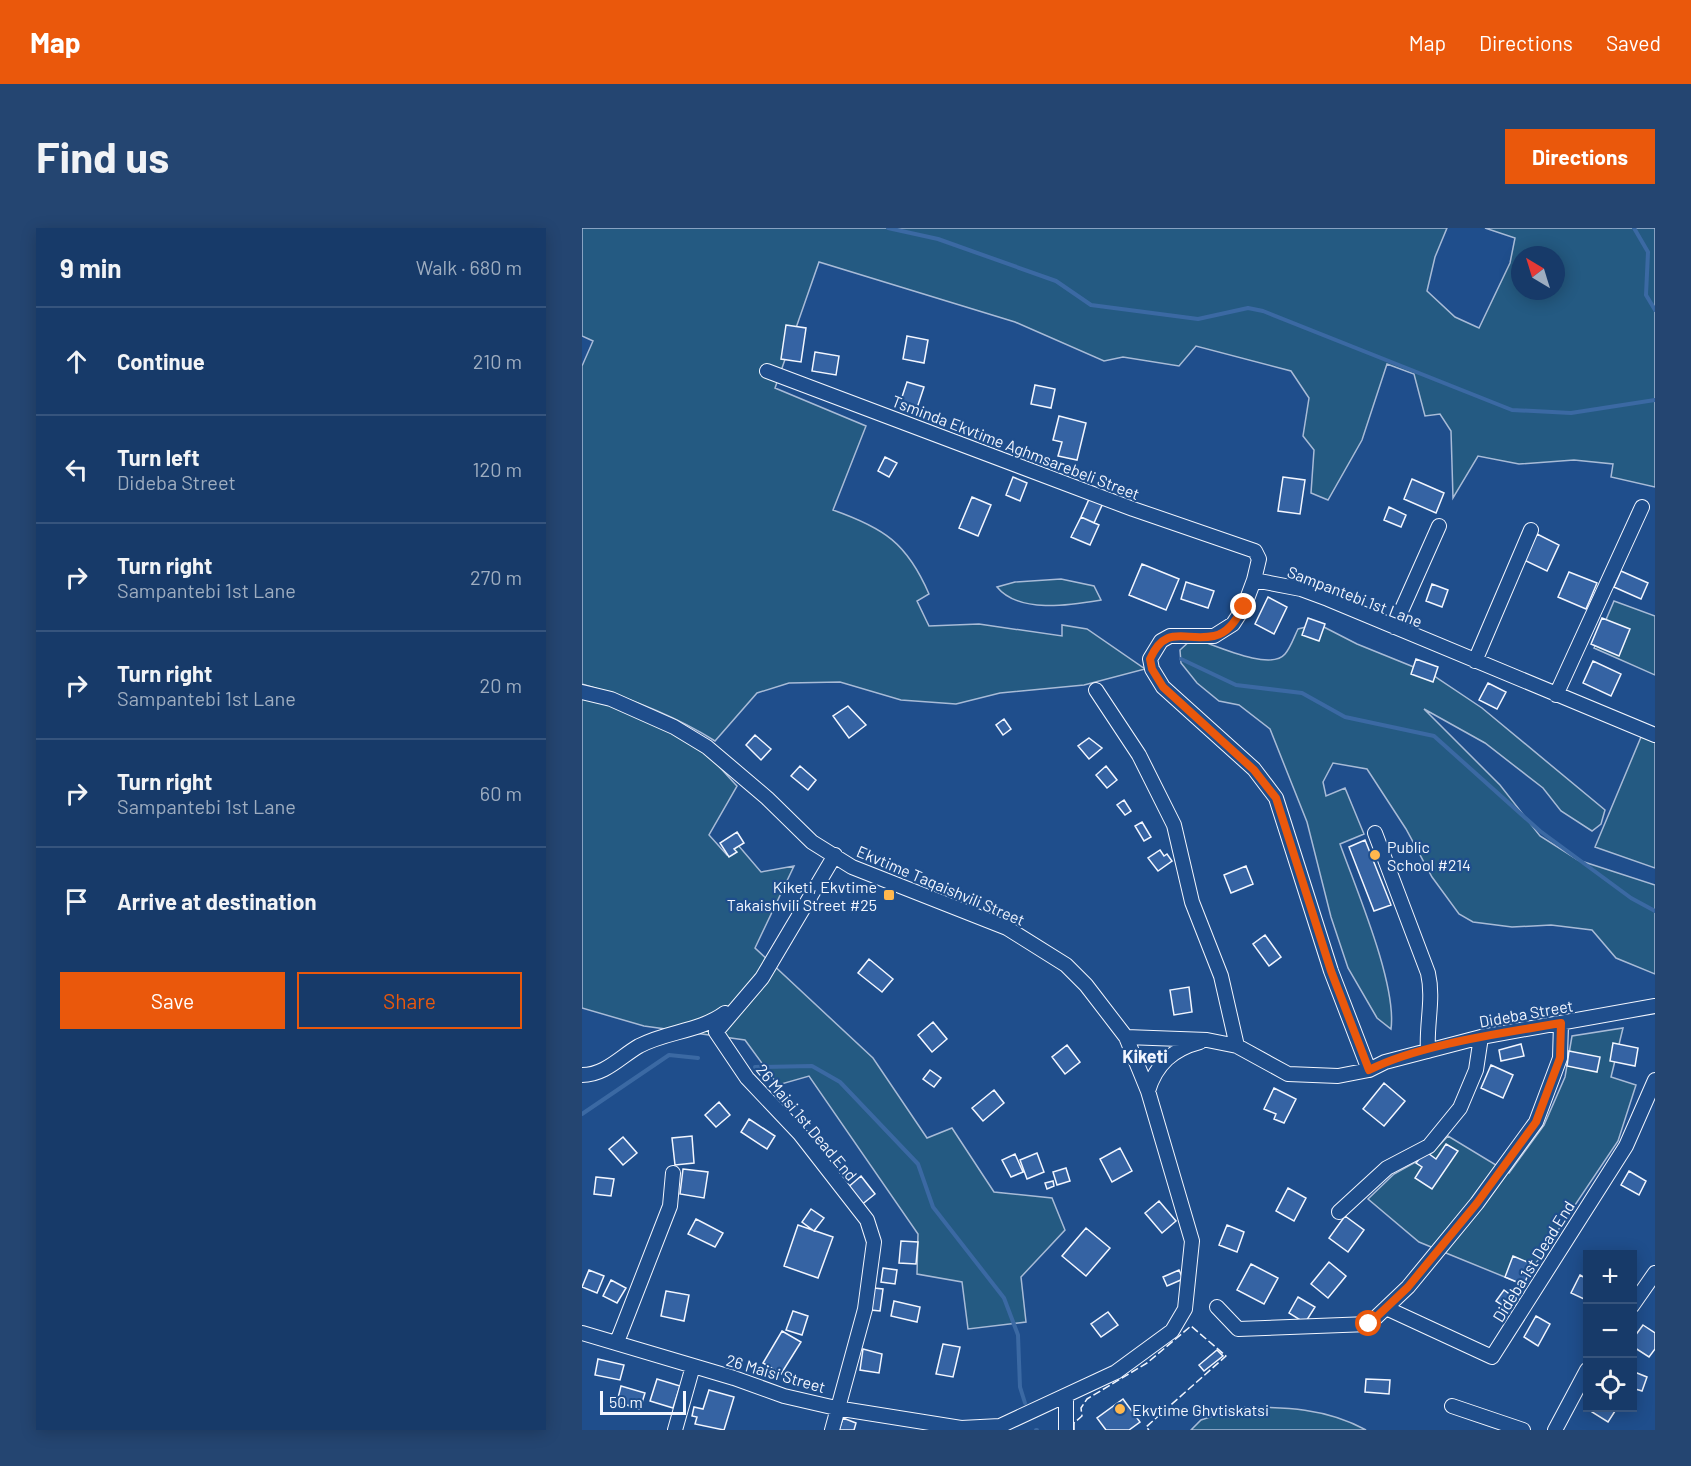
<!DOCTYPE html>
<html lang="en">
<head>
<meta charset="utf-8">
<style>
	:root { --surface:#173a69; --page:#244571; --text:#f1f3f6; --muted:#9eadc0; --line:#36547d; --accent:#ea580c }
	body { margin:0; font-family:Barlow,sans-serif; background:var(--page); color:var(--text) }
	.controls { position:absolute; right:18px; bottom:18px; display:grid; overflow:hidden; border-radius:0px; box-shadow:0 3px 15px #0003 }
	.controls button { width:54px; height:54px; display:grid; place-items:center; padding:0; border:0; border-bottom:2px solid var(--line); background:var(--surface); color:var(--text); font:30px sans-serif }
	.compass { position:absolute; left:929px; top:18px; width:54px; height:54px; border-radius:50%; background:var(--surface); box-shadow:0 3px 15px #0003; rotate:322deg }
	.scale { position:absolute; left:18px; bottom:15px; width:86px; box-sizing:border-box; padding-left:6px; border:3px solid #f2f6ff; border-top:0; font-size:16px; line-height:21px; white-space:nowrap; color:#f2f6ff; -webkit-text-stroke:4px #1f4e8c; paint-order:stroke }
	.stop { position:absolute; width:18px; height:18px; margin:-14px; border:4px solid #ea580c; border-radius:50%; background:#fff }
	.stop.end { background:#ea580c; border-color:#fff; box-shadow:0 2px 6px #0008 }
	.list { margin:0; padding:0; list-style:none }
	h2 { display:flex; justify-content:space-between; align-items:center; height:78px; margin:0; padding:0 24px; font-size:26px }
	h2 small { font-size:20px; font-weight:400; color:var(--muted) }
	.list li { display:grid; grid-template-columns:39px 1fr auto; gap:18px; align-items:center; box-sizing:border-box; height:108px; padding:0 24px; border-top:2px solid var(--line) }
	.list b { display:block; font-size:22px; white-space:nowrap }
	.list p { margin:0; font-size:20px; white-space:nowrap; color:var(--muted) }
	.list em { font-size:20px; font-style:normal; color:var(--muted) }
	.actions { display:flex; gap:12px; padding:18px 24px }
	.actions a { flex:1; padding:14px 0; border:2px solid var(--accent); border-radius:0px; text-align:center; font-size:21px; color:var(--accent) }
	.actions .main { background:var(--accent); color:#fff }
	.icon { flex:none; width:33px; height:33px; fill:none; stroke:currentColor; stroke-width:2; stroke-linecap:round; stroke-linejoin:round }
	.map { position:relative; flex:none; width:1073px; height:1202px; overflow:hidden; border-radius:0px }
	header { display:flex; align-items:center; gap:36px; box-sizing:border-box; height:84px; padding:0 30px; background:var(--accent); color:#fff }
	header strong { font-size:28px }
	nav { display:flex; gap:33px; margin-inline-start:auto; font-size:21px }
	.intro { display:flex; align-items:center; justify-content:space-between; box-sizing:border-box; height:144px; padding:0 36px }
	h1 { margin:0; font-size:42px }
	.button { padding:15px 27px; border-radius:0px; background:var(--accent); color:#fff; font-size:21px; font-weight:700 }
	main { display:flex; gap:36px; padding:0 36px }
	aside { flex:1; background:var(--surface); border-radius:0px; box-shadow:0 3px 15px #0003 }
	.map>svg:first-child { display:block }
	.green { fill:#245a82; stroke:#a8bbd7; stroke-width:1.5; fill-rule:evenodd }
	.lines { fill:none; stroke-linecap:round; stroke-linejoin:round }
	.stream { stroke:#3b69a3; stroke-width:4 }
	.building { fill:#3563a3; stroke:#f2f6ff; stroke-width:1.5 }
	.minor-casing { stroke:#f2f6ff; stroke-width:16 }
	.minor { stroke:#1f4e8c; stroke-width:14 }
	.fence { stroke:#f2f6ff; stroke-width:1.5; stroke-dasharray:8 3; stroke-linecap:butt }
	.route { stroke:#ea580c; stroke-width:8 }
	.poi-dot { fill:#ffb74d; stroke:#1f4e8c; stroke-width:2 }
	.labels { text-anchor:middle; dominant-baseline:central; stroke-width:4.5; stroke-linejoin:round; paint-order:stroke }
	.street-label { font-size:16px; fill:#f2f6ff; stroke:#1f4e8c }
	.poi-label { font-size:16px; fill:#f2f6ff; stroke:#1f4e8c; text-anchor:start }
	.neighbourhood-label { font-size:18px; font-weight:bold; fill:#f2f6ff; stroke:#1f4e8c }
</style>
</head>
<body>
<header>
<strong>Map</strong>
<nav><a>Map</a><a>Directions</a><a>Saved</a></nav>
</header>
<div class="intro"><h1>Find us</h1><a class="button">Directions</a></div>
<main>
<aside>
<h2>9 min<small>Walk · 680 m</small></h2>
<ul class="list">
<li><svg class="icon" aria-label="ahead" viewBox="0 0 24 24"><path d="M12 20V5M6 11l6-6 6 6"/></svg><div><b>Continue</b></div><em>210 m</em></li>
<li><svg class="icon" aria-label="left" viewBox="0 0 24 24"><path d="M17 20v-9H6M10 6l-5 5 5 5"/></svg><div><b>Turn left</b><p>Dideba Street</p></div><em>120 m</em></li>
<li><svg class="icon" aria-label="right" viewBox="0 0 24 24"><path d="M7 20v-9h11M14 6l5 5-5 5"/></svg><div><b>Turn right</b><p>Sampantebi 1st Lane</p></div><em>270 m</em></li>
<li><svg class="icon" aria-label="right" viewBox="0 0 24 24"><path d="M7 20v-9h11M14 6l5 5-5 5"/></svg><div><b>Turn right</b><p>Sampantebi 1st Lane</p></div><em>20 m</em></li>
<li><svg class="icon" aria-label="right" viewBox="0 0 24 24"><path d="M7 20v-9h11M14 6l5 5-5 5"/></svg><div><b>Turn right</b><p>Sampantebi 1st Lane</p></div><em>60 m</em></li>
<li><svg class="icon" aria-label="arrive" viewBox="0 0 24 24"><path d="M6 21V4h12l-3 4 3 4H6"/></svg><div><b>Arrive at destination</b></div></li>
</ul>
<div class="actions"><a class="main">Save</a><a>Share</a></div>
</aside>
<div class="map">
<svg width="1073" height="1202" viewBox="0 0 1073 1202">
	<rect width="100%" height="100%" fill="#1f4e8c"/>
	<path class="green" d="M 0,0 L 865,0 L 853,29 L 845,63 L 873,89 L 897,100 L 928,35 L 933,10 L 903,0 L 1073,0 L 1073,259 L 1029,249 L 1031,236 L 992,232 L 937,236 L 896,228 L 871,270 L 869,203 L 858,186 L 843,188 L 832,146 L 805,136 L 780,212 L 746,272 L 729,265 L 732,222 L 721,208 L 727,170 L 709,143 L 614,118 L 597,138 L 541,129 L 522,133 L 433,94 L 237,34 L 193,160 L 284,198 L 251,282 C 302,300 325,315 347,366 L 335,373 L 347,398 L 397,396 L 480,408 L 480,397 L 505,401 L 563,441 L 502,457 L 418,465 L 374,476 L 319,472 L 258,454 L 207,455 L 175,465 L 133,513 C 92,487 47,470 0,456 L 0,138 L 11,113 L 0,108 ZM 938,27 L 974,27 L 974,63 L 938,63 Z
		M 479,351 L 512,358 L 519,372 C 489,377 437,386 415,359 L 433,354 Z
		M 1032,373 L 1073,388 L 1073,447 L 1012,420 Z
		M 736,396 L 775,416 L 849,446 L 900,480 L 1023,582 L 1019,596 L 1010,603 L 979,583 L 961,560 L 903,515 L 842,481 L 918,557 L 958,608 L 996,632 L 1073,657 L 1073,746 L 1034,730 L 1010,702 L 969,697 L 930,699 L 891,694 L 877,686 L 850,649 L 824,601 L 785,541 L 751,535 L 741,554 L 744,568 L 763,560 L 782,606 L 758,616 C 774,661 815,756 809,801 L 795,790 L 766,740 L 749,689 L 725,594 L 688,501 L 657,477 L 637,473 L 615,455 L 599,435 L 598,422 L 611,410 C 631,416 688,444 703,426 C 709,419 712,409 716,401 Z
		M 0,469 C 28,477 84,496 108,513 C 126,525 140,542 155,558 L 127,607 L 145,627 L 156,617 L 179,644 L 212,638 L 173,720 L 291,830 L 345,910 L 370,900 L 412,964 L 470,970 L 483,1002 L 439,1049 L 444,1094 L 386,1101 L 380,1054 L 335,1046 L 336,1006 L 227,848 L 196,857 L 163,812 L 62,798 L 0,780 Z
		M 1059,509 L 1073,514 L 1073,640 L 1013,619 Z
		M 1041,800 L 1029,849 L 1054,857 L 1036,913 L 940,1056 L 837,1014 L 786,971 L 812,946 L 850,925 L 866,908 L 927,945 L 962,897 L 983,849 L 990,808 Z
		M 658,1179 C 703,1179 744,1180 784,1202 L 609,1202 L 619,1192 Z"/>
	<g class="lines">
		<path class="stream" d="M 306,0 L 356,11 L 474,53 L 509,77 L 616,91 L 666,80 L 681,83 L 930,182 L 989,185 L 1073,172
			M 1052,0 L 1066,24 L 1064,67 L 1073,82
			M 599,431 L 654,457 L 720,465 L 763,489 L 852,508 L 958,603 L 1049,670 L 1073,683
			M 173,839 L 230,838 L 258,854 L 336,936 L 351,979 L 422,1070 L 436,1107 L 438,1159 L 443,1175
			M 0,886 L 87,827 L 116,830
			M 454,1202 L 455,1202"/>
	</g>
	<path class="building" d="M 204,97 L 224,100 L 219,134 L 199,131 Z
		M 325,108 L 346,112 L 342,135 L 321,131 Z
		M 233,124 L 257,128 L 254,147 L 230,143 Z
		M 325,154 L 342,159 L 335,180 L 318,175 Z
		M 453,157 L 473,161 L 469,180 L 449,176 Z
		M 477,188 L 504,195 L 495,232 L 476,228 L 480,214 L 471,212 Z
		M 303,229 L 315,235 L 307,249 L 296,243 Z
		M 431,249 L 445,255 L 438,273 L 424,267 Z
		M 701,249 L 723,252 L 718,286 L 696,283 Z
		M 830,251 L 862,265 L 854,285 L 822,271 Z
		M 390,269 L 409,277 L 396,308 L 377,300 Z
		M 508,269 L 521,275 L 512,295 L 499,289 Z
		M 807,279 L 824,287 L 819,299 L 802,292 Z
		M 499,289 L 517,297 L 508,317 L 489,309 Z
		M 955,306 L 977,317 L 965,343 L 942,332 Z
		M 560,336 L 597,351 L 584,382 L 547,367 Z
		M 1039,343 L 1066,355 L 1059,371 L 1032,359 Z
		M 987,344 L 1015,355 L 1004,381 L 976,369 Z
		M 604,354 L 632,363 L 626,380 L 599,371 Z
		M 850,356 L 866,362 L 860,379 L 844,373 Z
		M 686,369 L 705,379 L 692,406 L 673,396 Z
		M 726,390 L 743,396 L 737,413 L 720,407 Z
		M 1020,390 L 1048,401 L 1037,428 L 1009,416 Z
		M 834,431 L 856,439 L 851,454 L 829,446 Z
		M 1011,433 L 1039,446 L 1029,468 L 1001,455 Z
		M 906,455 L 924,464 L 915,481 L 897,472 Z
		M 266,478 L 284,497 L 267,510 L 251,488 Z
		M 422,491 L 429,501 L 421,507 L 414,497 Z
		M 173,507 L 189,521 L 179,532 L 164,517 Z
		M 507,510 L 520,520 L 507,531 L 496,518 Z
		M 218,538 L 234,552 L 226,562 L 209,548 Z
		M 524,538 L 535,552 L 525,560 L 514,547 Z
		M 542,572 L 549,583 L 543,587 L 535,577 Z
		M 560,594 L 569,609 L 562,613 L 553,598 Z
		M 155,604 L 162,615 L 152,621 L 155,624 L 147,629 L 138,615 Z
		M 783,612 L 809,677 L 792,683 L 767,619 Z
		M 578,622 L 582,628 L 585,626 L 590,633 L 576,643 L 566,630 Z
		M 664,638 L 671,656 L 649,665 L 642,647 Z
		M 683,707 L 699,729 L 687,738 L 671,716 Z
		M 287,731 L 311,751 L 300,764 L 276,745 Z
		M 607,759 L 610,784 L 592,787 L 588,762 Z
		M 351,794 L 365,811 L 350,824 L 336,807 Z
		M 1031,815 L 1056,820 L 1053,838 L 1028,833 Z
		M 939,816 L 942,828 L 919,833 L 917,822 Z
		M 485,817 L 498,834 L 483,846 L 470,829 Z
		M 987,823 L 1018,829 L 1015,844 L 985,838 Z
		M 909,837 L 931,847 L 921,870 L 899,860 Z
		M 348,842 L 359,850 L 352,859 L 341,851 Z
		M 802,855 L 823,873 L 802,898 L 781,881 Z
		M 692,860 L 714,871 L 702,895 L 692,891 L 694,886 L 682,881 Z
		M 412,862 L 422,875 L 401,893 L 390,880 Z
		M 137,874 L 148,887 L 134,899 L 123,887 Z
		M 167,891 L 193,908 L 185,921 L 159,904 Z
		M 110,908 L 112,935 L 93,937 L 90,910 Z
		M 41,909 L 55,925 L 41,937 L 27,921 Z
		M 864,916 L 876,923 L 850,961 L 833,950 L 840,939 L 834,935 L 843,923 L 854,931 Z
		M 538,920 L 550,943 L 530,954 L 518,931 Z
		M 455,925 L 462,944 L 445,951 L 438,932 Z
		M 433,926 L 441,944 L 429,949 L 420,932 Z
		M 484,940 L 488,953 L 475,957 L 471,944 Z
		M 101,941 L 126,944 L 122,970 L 98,966 Z
		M 1047,943 L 1064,953 L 1057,967 L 1039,957 Z
		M 279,948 L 293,966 L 278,978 L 264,961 Z
		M 14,949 L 32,951 L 29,968 L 12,966 Z
		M 471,953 L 472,958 L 465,961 L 463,955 Z
		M 706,960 L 724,970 L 712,993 L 694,983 Z
		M 577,973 L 594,993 L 580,1005 L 563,985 Z
		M 229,981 L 242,990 L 232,1003 L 220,994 Z
		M 763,988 L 782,1002 L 766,1024 L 747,1010 Z
		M 114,991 L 141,1005 L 133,1019 L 106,1006 Z
		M 216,997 L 251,1009 L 236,1050 L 202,1038 Z
		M 645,997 L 662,1004 L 655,1024 L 637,1017 Z
		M 504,1000 L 528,1020 L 504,1048 L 480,1028 Z
		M 319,1013 L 336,1014 L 334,1036 L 317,1035 Z
		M 931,1028 L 950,1036 L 942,1057 L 923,1049 Z
		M 747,1034 L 764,1048 L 746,1070 L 729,1056 Z
		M 669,1036 L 696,1050 L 682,1076 L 655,1062 Z
		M 301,1040 L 315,1042 L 313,1056 L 299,1054 Z
		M 7,1042 L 22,1048 L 15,1065 L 0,1059 Z
		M 597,1042 L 601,1051 L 585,1058 L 581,1049 Z
		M 998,1047 L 1005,1051 L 1005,1064 L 1002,1071 L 989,1065 Z
		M 29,1052 L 44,1060 L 35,1075 L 21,1068 Z
		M 292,1060 L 301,1061 L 298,1083 L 289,1082 Z
		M 922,1062 L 934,1071 L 926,1081 L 914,1073 Z
		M 84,1063 L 107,1067 L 102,1093 L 79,1088 Z
		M 716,1069 L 733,1079 L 723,1095 L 707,1085 Z
		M 312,1073 L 338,1079 L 335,1094 L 309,1088 Z
		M 211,1083 L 226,1088 L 220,1107 L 204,1102 Z
		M 526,1084 L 536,1097 L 519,1109 L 509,1096 Z
		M 954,1088 L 968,1096 L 956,1118 L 942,1109 Z
		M 1061,1097 L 1073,1105 L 1073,1121 L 1067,1129 L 1050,1118 L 1050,1112 Z
		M 200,1103 L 219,1114 L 199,1146 L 181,1135 Z
		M 361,1116 L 378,1119 L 371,1149 L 354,1146 Z
		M 281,1121 L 300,1126 L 297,1145 L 278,1142 Z
		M 635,1122 L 641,1128 L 622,1143 L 617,1137 Z
		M 16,1131 L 42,1137 L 38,1152 L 13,1147 Z
		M 1050,1143 L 1065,1149 L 1060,1163 L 1050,1160 Z
		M 75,1151 L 98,1158 L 91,1180 L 68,1173 Z
		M 784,1151 L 808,1152 L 807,1166 L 783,1164 Z
		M 39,1158 L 63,1165 L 58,1181 L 35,1174 Z
		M 127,1162 L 152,1169 L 142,1202 L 113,1196 L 115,1189 L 110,1188 L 112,1179 L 121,1181 Z
		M 541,1171 L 558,1194 L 547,1202 L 524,1202 L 515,1190 Z
		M 1012,1180 L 1035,1180 L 1026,1194 L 1010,1184 Z
		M 261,1190 L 274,1195 L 272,1202 L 257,1202 Z"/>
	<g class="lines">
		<g class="minor-casing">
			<path id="minor" d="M 185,143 L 551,281 L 673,323 L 677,331 L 672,352 L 662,379 L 651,396 L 632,408 L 588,408 L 579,413 L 568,431 L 570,441 L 581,459 L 672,541 L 694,570 L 749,743 L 787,842
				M 672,352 L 719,361 L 746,371 L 1073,507
				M 812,399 L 857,298
				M 893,433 L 949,302
				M 514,462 L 557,527 L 592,597 L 610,674 L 639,748 L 655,818
				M 0,464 L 29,471 L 92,499 L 125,519 L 185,570 L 230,614 L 270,639 L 425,700 L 484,737 L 504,757 L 544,809 L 566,863 L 610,1013 L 603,1081 L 590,1103 L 534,1144 L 418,1198 L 379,1200 L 254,1180 L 202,1168 L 152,1150 L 0,1105
				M 974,467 L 1060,279
				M 793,605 L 846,745 C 852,771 844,797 846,823
				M 544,809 L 625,812 L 655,818 L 706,846 L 756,848 L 787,842 L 803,834 L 899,809 L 1073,778
				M 0,847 C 23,847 38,829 57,818 C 85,803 117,804 143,785
				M 566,863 C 574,836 591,821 618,814
				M 757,984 L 805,940 L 847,918 L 878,880 L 894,842 L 899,809
				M 1050,1078 L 1073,1045
				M 635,1079 L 656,1101 L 787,1096 L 826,1059 L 895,975 L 954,894 L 978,830 L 979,795
				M 804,1080 L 910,1129 L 1044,918 L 1073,852
				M 35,1114 L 88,978 L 91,945
				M 484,1168 L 484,1202
				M 870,1178 L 941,1202
				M 93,1202 L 111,1138
				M 250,1202 L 283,1081 L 292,1014 L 285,992 L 218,906 L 165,850 L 134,804 L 180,750 L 253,627
				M 973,1202 L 1005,1142"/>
		</g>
		<use href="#minor" class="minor"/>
		<path class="fence" d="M 492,1202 L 492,1195 L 500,1188 L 499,1180 L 505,1171 L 565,1135 L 609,1098 L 644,1128 L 564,1199 L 567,1202"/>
	</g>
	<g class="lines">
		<path class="route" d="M 662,379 C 655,390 647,405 632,408 C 603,414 584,395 568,431 L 570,441 L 581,459 L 672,542 L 694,570 L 749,743 L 787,842 C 838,816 922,805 979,795 L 978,830 L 954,894 L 895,975 L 826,1059 L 787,1096"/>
	</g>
	<g class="poi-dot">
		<circle cx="793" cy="627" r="6"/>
		<rect x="301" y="661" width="12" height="12" rx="3"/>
		<circle cx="538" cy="1181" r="6"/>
	</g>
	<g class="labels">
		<g class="street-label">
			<text transform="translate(434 219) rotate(21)">Tsminda Ekvtime Aghmsarebeli Street</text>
			<text transform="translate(773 368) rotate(21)">Sampantebi 1st Lane</text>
			<text transform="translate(359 657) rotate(23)">Ekvtime Taqaishvili Street</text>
			<text transform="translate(944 785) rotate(-10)">Dideba Street</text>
			<text transform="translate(225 894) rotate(50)">26 Maisi 1st Dead End</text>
			<text transform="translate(951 1033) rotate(-58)">Dideba 1st Dead End</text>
			<text transform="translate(194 1145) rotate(16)">26 Maisi Street</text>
		</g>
		<g class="poi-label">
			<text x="805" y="618">Public<tspan x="805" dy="18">School #214</tspan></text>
			<text x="295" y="658" text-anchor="end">Kiketi, Ekvtime<tspan x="295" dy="18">Takaishvili Street #25</tspan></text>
			<text x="550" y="1181">Ekvtime Ghvtiskatsi</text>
		</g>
		<g class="neighbourhood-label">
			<text x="563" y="828">Kiketi</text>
		</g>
	</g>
</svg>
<div class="controls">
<button>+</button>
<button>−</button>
<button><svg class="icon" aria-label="locate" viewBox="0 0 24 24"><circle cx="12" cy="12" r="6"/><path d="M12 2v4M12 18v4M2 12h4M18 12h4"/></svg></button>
</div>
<svg class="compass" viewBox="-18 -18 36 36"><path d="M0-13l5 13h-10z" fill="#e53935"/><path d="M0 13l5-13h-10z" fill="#9eadc0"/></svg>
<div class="scale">50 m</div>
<div class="stop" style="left:787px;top:1096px"></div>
<div class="stop end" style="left:662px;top:379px"></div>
</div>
</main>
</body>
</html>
